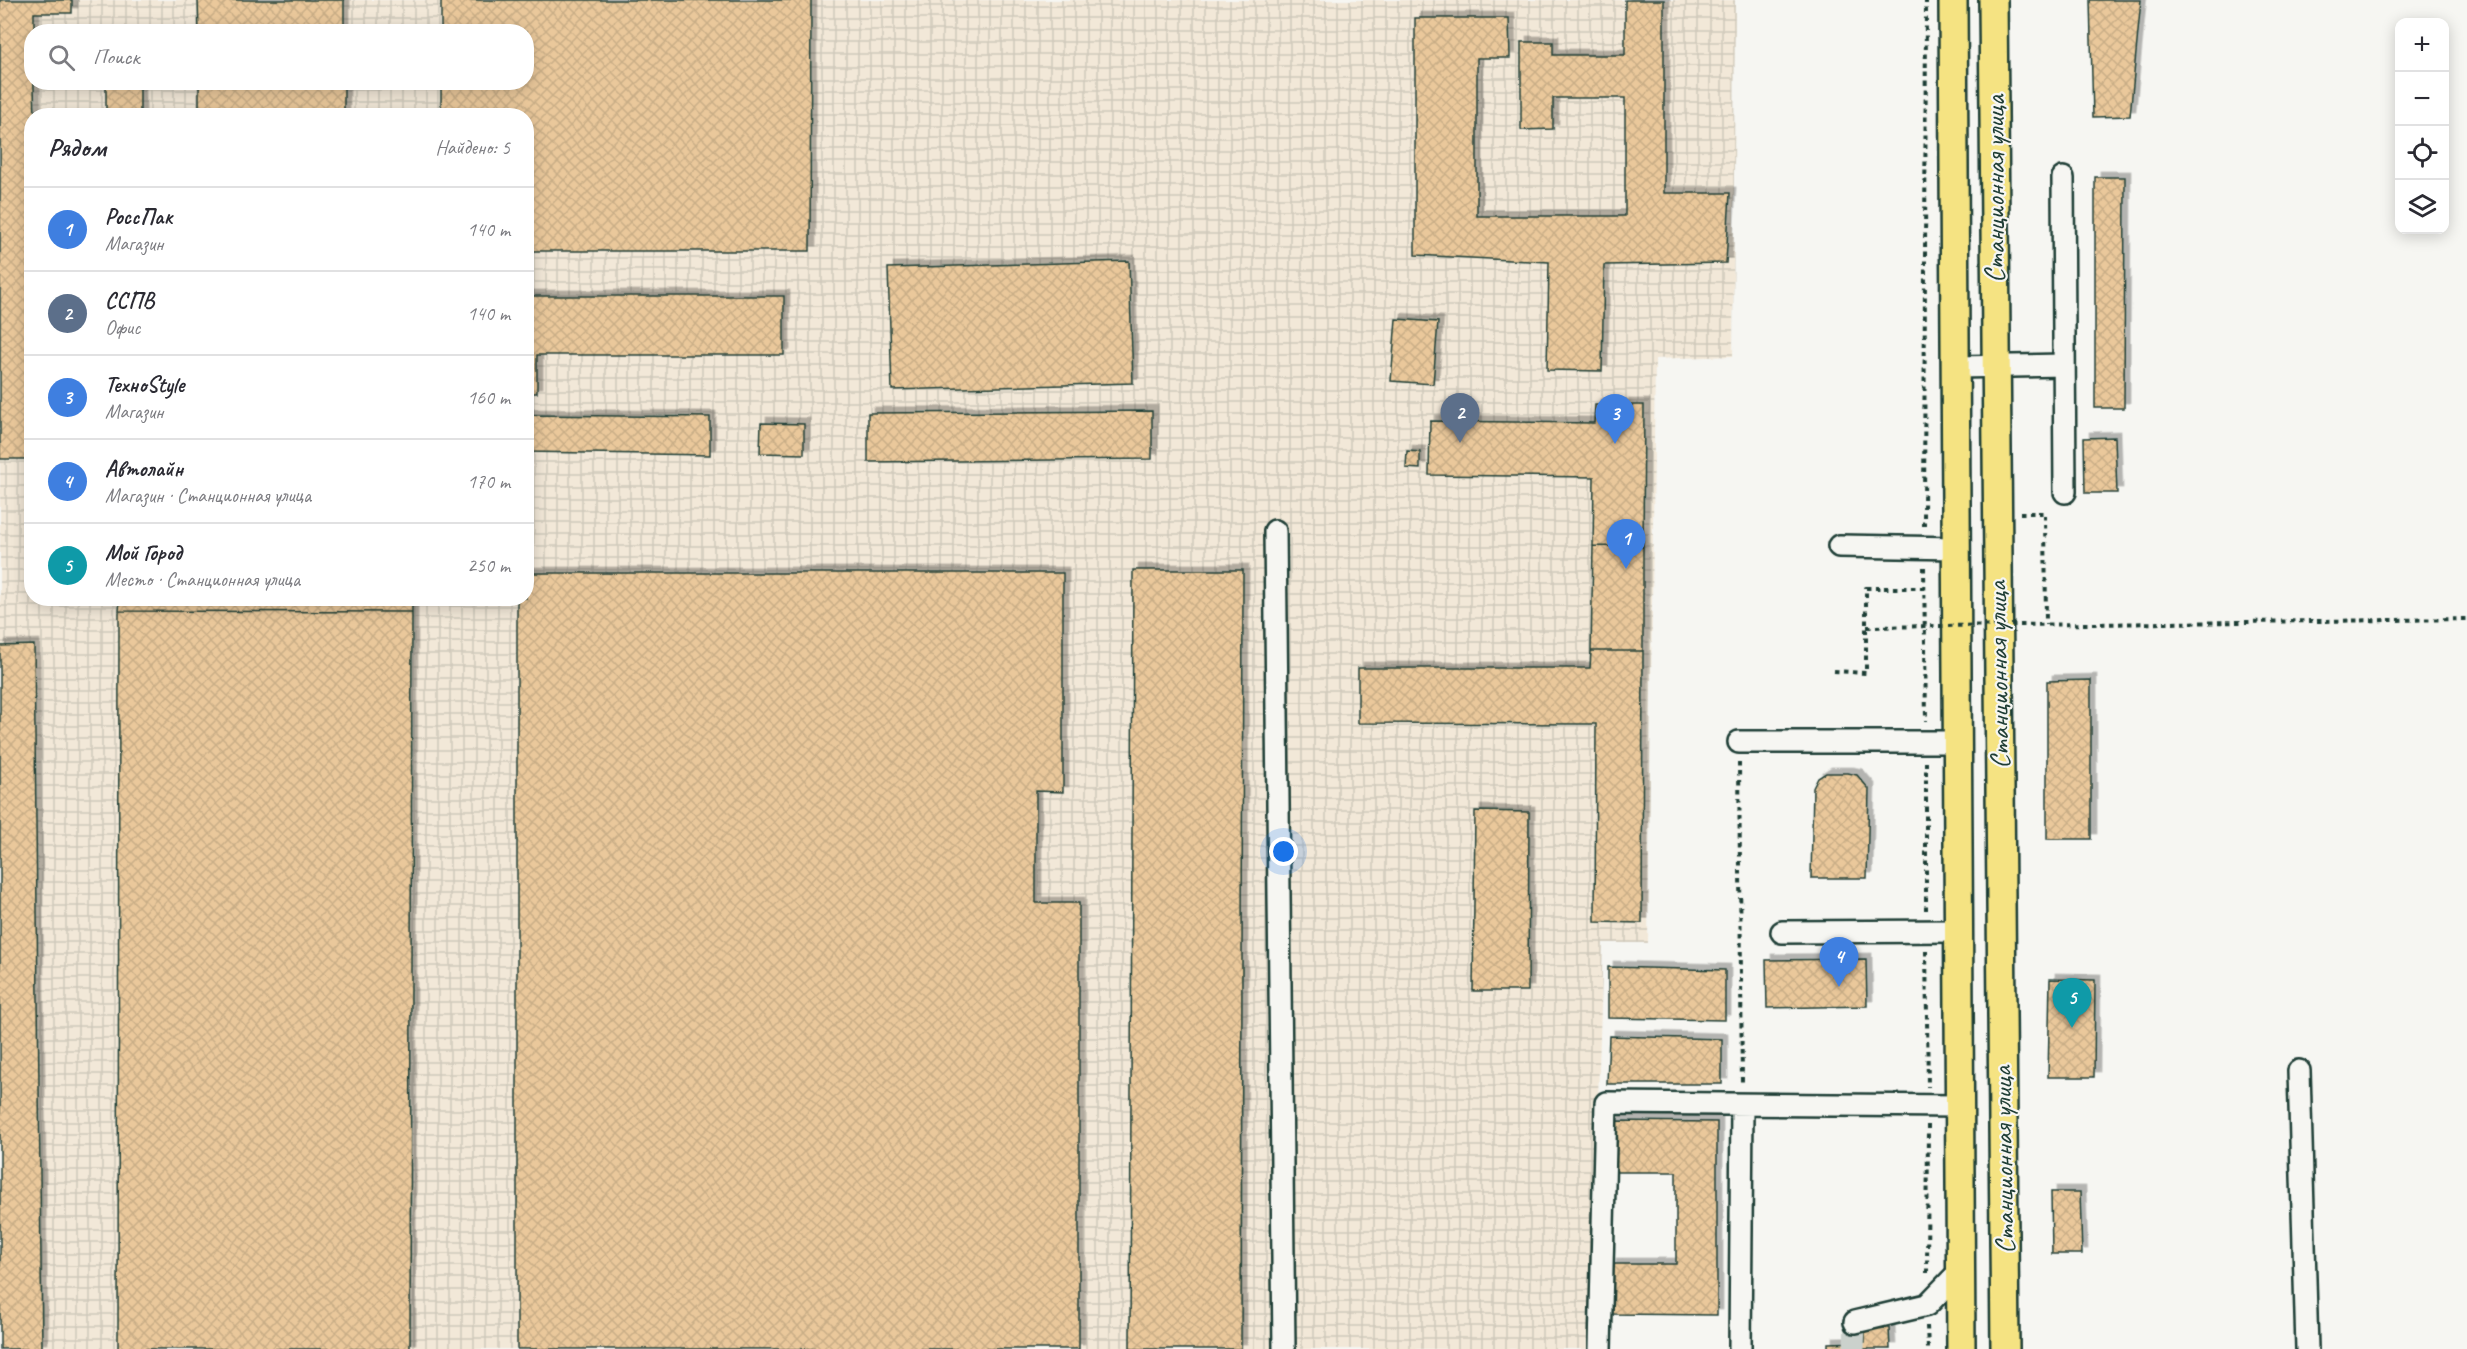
<!DOCTYPE html>
<html lang="ru">
<head>
<meta charset="utf-8">
<style>
	:root { --surface:#fff; --page:#f2f2f3; --text:#2b2b33; --muted:#7c7c81; --line:#e1e1e2; --accent:#111827 }
	body { margin:0; font-family:Caveat,sans-serif; background:var(--page); color:var(--text) }
	.controls { position:absolute; right:18px; top:18px; display:grid; overflow:hidden; border-radius:12px; box-shadow:0 3px 15px #0003 }
	.controls button { width:54px; height:54px; display:grid; place-items:center; padding:0; border:0; border-bottom:2px solid var(--line); background:var(--surface); color:var(--text); font:30px sans-serif }
	.you { position:absolute; left:1284px; top:852px; width:21px; height:21px; margin:-15px; border:4px solid #fff; border-radius:50%; background:#1a73e8; box-shadow:0 0 0 9px #1a73e833 }
	.badge { display:grid; place-items:center; width:39px; height:39px; border-radius:50%; background:var(--accent); color:#fff; font-size:20px; font-weight:700 }
	.pin { position:absolute; translate:-50% -50px; filter:drop-shadow(0 2px 3px #0008) }
	.pin::after { content:''; position:absolute; top:32px; width:21px; height:18px; background:inherit; clip-path:polygon(0 0,100% 0,50% 100%) }
	.list { margin:0; padding:0; list-style:none }
	h2 { display:flex; justify-content:space-between; align-items:center; height:78px; margin:0; padding:0 24px; font-size:26px }
	h2 small { font-size:20px; font-weight:400; color:var(--muted) }
	.list li { display:grid; grid-template-columns:39px 1fr auto; gap:18px; align-items:center; box-sizing:border-box; height:84px; padding:0 24px; border-top:2px solid var(--line) }
	.list b { display:block; font-size:22px; white-space:nowrap }
	.list p { margin:0; font-size:20px; white-space:nowrap; color:var(--muted) }
	.list em { font-size:20px; font-style:normal; color:var(--muted) }
	.icon { flex:none; width:33px; height:33px; fill:none; stroke:currentColor; stroke-width:2; stroke-linecap:round; stroke-linejoin:round }
	.map { position:relative; flex:none; width:2467px; height:1349px; overflow:hidden }
	.search { position:absolute; background:var(--surface); box-shadow:0 3px 15px #0003; left:24px; top:24px; width:510px; height:66px; display:flex; align-items:center; gap:15px; box-sizing:border-box; padding:0 21px; border-radius:24px; color:var(--muted); font-size:22px }
	.panel { position:absolute; background:var(--surface); box-shadow:0 3px 15px #0003; left:24px; top:108px; width:510px; height:498px; border-radius:24px }
	.map>svg:first-child { display:block }
	.industrial { fill:url(#industrial-grid); fill-rule:evenodd }
	.building { fill:url(#building-cross-hatch); stroke:#1f3d34; stroke-width:1.5; filter:url(#shadow) }
	.lines { fill:none; stroke-linecap:round; stroke-linejoin:round }
	.minor-tunnel { stroke:#cbd1cc; stroke-width:21; stroke-dasharray:21 10; stroke-linecap:butt }
	.minor-casing { stroke:#1f3d34; stroke-width:26 }
	.major-casing { stroke:#1f3d34; stroke-width:32 }
	.path { stroke:#1f3d34; stroke-width:4; stroke-dasharray:4.5 4.5; stroke-linecap:butt }
	.minor { stroke:#f6f6f2; stroke-width:21 }
	.major { stroke:#f5e382; stroke-width:27 }
	.path-bridge { stroke:#1f3d34; stroke-width:4; stroke-dasharray:4.5 4.5; stroke-linecap:butt }
	.labels { text-anchor:middle; dominant-baseline:central; stroke-width:4.5; stroke-linejoin:round; paint-order:stroke }
	.street-label { font-size:28px; fill:#1f3d34; stroke:#f6f6f2 }
</style>
</head>
<body>
<div class="map">
<svg width="2467" height="1349" viewBox="0 0 2467 1349">
	<defs>
		<pattern id="industrial-grid" width="8" height="8" patternUnits="userSpaceOnUse" patternTransform="scale(1.5)"><rect width="8" height="8" fill="#f2e8d8"/><path d="M0 4h8M4 0v8" fill="none" stroke="#cfc8ba"/></pattern>
		<pattern id="building-cross-hatch" width="8" height="8" patternUnits="userSpaceOnUse" patternTransform="scale(1.5)"><rect width="8" height="8" fill="#eac89b"/><path d="M0 0l8 8M0 8l8-8" fill="none" stroke="#c8ad86"/></pattern>
		<filter id="shadow"><feDropShadow dx="5.5" dy="-5.5" stdDeviation="0" flood-color="#0004"/></filter>
	</defs>
	<rect width="100%" height="100%" fill="#f6f6f2"/>
	<filter id="ink" filterUnits="userSpaceOnUse"><feTurbulence type="fractalNoise" baseFrequency=".0167" numOctaves="2"/><feDisplacementMap in="SourceGraphic" scale="12" xChannelSelector="R" yChannelSelector="G"/><feConvolveMatrix kernelMatrix="1 2 1 2 8 2 1 2 1" color-interpolation-filters="sRGB"/></filter>
	<g filter="url(#ink)">
		<path class="industrial" d="M 0,0 L 1735,0 L 1733,356 L 1655,359 L 1648,943 L 1603,943 L 1590,1349 L 0,1349 ZM 32,32 L 526,32 L 526,82 L 32,82 ZM 32,116 L 526,116 L 526,598 L 32,598 Z"/>
		<path class="building" d="M 0,0 L 72,0 L 72,13 L 34,13 L 34,32 L 32,32 L 35,116 L 32,116 L 32,459 L 0,459 Z
			M 198,0 L 344,0 L 344,32 L 199,32 Z
			M 441,0 L 811,0 L 810,251 L 526,251 L 526,116 L 441,116 L 441,82 L 526,82 L 526,32 L 441,32 Z
			M 1625,0 L 1664,0 L 1664,193 L 1730,193 L 1726,263 L 1604,265 L 1602,371 L 1547,370 L 1549,262 L 1415,255 L 1415,18 L 1509,18 L 1510,58 L 1477,58 L 1477,216 L 1625,216 L 1625,98 L 1553,98 L 1553,129 L 1521,130 L 1521,42 L 1553,42 L 1553,55 L 1625,55 Z
			M 2090,0 L 2141,0 L 2130,116 L 2093,117 Z
			M 106,82 L 140,82 L 140,116 L 106,116 Z
			M 199,82 L 344,82 L 344,116 L 199,116 Z
			M 2095,177 L 2125,177 L 2124,408 L 2095,408 Z
			M 1129,261 L 1133,383 L 892,390 L 888,268 Z
			M 526,296 L 784,296 L 784,355 L 537,355 L 537,393 L 526,393 Z
			M 1396,319 L 1438,322 L 1433,384 L 1391,381 Z
			M 1595,405 L 1644,405 L 1643,547 L 1593,546 L 1594,477 L 1429,475 L 1430,421 L 1594,423 Z
			M 1152,411 L 1152,459 L 868,462 L 868,413 Z
			M 526,415 L 710,417 L 710,455 L 526,452 Z
			M 761,423 L 804,424 L 804,454 L 760,453 Z
			M 2115,437 L 2117,493 L 2085,493 L 2084,438 Z
			M 1407,451 L 1420,452 L 1420,469 L 1406,468 Z
			M 1593,546 L 1643,547 L 1643,651 L 1591,651 Z
			M 1133,570 L 1243,570 L 1241,1349 L 1130,1349 Z
			M 526,573 L 1063,573 L 1063,792 L 1036,791 L 1036,903 L 1079,903 L 1079,1349 L 517,1349 L 517,598 L 526,598 Z
			M 120,598 L 412,598 L 412,612 L 119,611 Z
			M 119,611 L 412,612 L 410,1349 L 118,1349 Z
			M 34,645 L 42,1349 L 0,1349 L 0,646 Z
			M 1591,651 L 1643,651 L 1642,923 L 1595,922 L 1596,724 L 1358,723 L 1358,668 L 1590,668 Z
			M 2091,680 L 2091,839 L 2047,839 L 2047,681 Z
			M 1826,773 L 1848,773 L 1857,775 L 1869,789 L 1867,878 L 1811,878 L 1813,788 L 1818,778 Z
			M 1475,811 L 1529,812 L 1528,991 L 1473,991 Z
			M 1866,959 L 1867,1006 L 1767,1008 L 1766,960 Z
			M 1608,967 L 1725,970 L 1725,1020 L 1608,1018 Z
			M 2050,979 L 2095,980 L 2094,1077 L 2048,1077 Z
			M 1609,1036 L 1722,1039 L 1722,1084 L 1607,1084 Z
			M 1610,1121 L 1717,1122 L 1717,1315 L 1611,1314 L 1611,1264 L 1676,1264 L 1676,1172 L 1610,1172 Z
			M 2051,1192 L 2080,1192 L 2082,1254 L 2052,1254 Z
			M 1865,1328 L 1889,1328 L 1890,1349 L 1828,1349 L 1828,1343 L 1865,1342 Z"/>
		<g class="lines">
			<path class="minor-tunnel" d="M 1854,1349 L 1855,1322"/>
			<g class="minor-casing">
				<path id="minor" d="M 2063,178 L 2065,492
					M 1956,367 L 2064,365
					M 1275,531 L 1284,1349
					M 1839,546 L 1957,548
					M 1739,742 L 1959,742
					M 1782,932 L 1959,931
					M 2299,1071 L 2307,1349
					M 1855,1322 L 1927,1305 L 1962,1269
					M 1600,1349 L 1606,1103 L 1960,1106
					M 1740,1349 L 1742,1106"/>
			</g>
			<g class="major-casing">
				<path id="major" d="M 1953,0 L 1961,1349
					M 1993,0 L 2005,1349"/>
			</g>
			<path class="path" d="M 2020,513 L 2045,513 L 2046,624
				M 1924,526 L 1926,0
				M 1924,567 L 1926,721
				M 1834,671 L 1866,673 L 1866,588 L 1924,588
				M 1739,762 L 1742,1084
				M 1926,910 L 1926,762
				M 1926,951 L 1928,1087
				M 1927,1273 L 1928,1125
				M 1927,1326 L 1928,1349"/>
			<use href="#minor" class="minor"/>
			<use href="#major" class="major"/>
			<path class="path-bridge" d="M 1867,627 L 2467,619"/>
		</g>
	</g>
	<g class="labels">
		<g class="street-label">
			<text transform="translate(1994 189) rotate(-90)">Станционная улица</text>
			<text transform="translate(1998 675) rotate(-91)">Станционная улица</text>
			<text transform="translate(2003 1160) rotate(-91)">Станционная улица</text>
		</g>
	</g>
</svg>
<div class="controls">
<button>+</button>
<button>−</button>
<button><svg class="icon" aria-label="locate" viewBox="0 0 24 24"><circle cx="12" cy="12" r="6"/><path d="M12 2v4M12 18v4M2 12h4M18 12h4"/></svg></button>
<button><svg class="icon" aria-label="layers" viewBox="0 0 24 24"><path d="M12 4l9 5-9 5-9-5zM3 14l9 5 9-5"/></svg></button>
</div>
<div class="you"></div>
<div class="pin badge" style="left:1626px;top:569px;background:#3f7fe0">1</div>
<div class="pin badge" style="left:1460px;top:443px;background:#5c6f8a">2</div>
<div class="pin badge" style="left:1615px;top:444px;background:#3f7fe0">3</div>
<div class="pin badge" style="left:1839px;top:987px;background:#3f7fe0">4</div>
<div class="pin badge" style="left:2072px;top:1028px;background:#0f9aa8">5</div>
<div class="search"><svg class="icon" aria-label="search" viewBox="0 0 24 24"><circle cx="10" cy="10" r="6"/><path d="M15 15l6 6"/></svg>Поиск</div>
<section class="panel">
<h2>Рядом<small>Найдено: 5</small></h2>
<ul class="list">
<li><span class="badge" style="background:#3f7fe0">1</span><div><b>РоссПак</b><p>Магазин</p></div><em>140 m</em></li>
<li><span class="badge" style="background:#5c6f8a">2</span><div><b>ССПВ</b><p>Офис</p></div><em>140 m</em></li>
<li><span class="badge" style="background:#3f7fe0">3</span><div><b>ТехноStyle</b><p>Магазин</p></div><em>160 m</em></li>
<li><span class="badge" style="background:#3f7fe0">4</span><div><b>Автолайн</b><p>Магазин · Станционная улица</p></div><em>170 m</em></li>
<li><span class="badge" style="background:#0f9aa8">5</span><div><b>Мой Город</b><p>Место · Станционная улица</p></div><em>250 m</em></li>
</ul>
</section>
</div>
</body>
</html>
